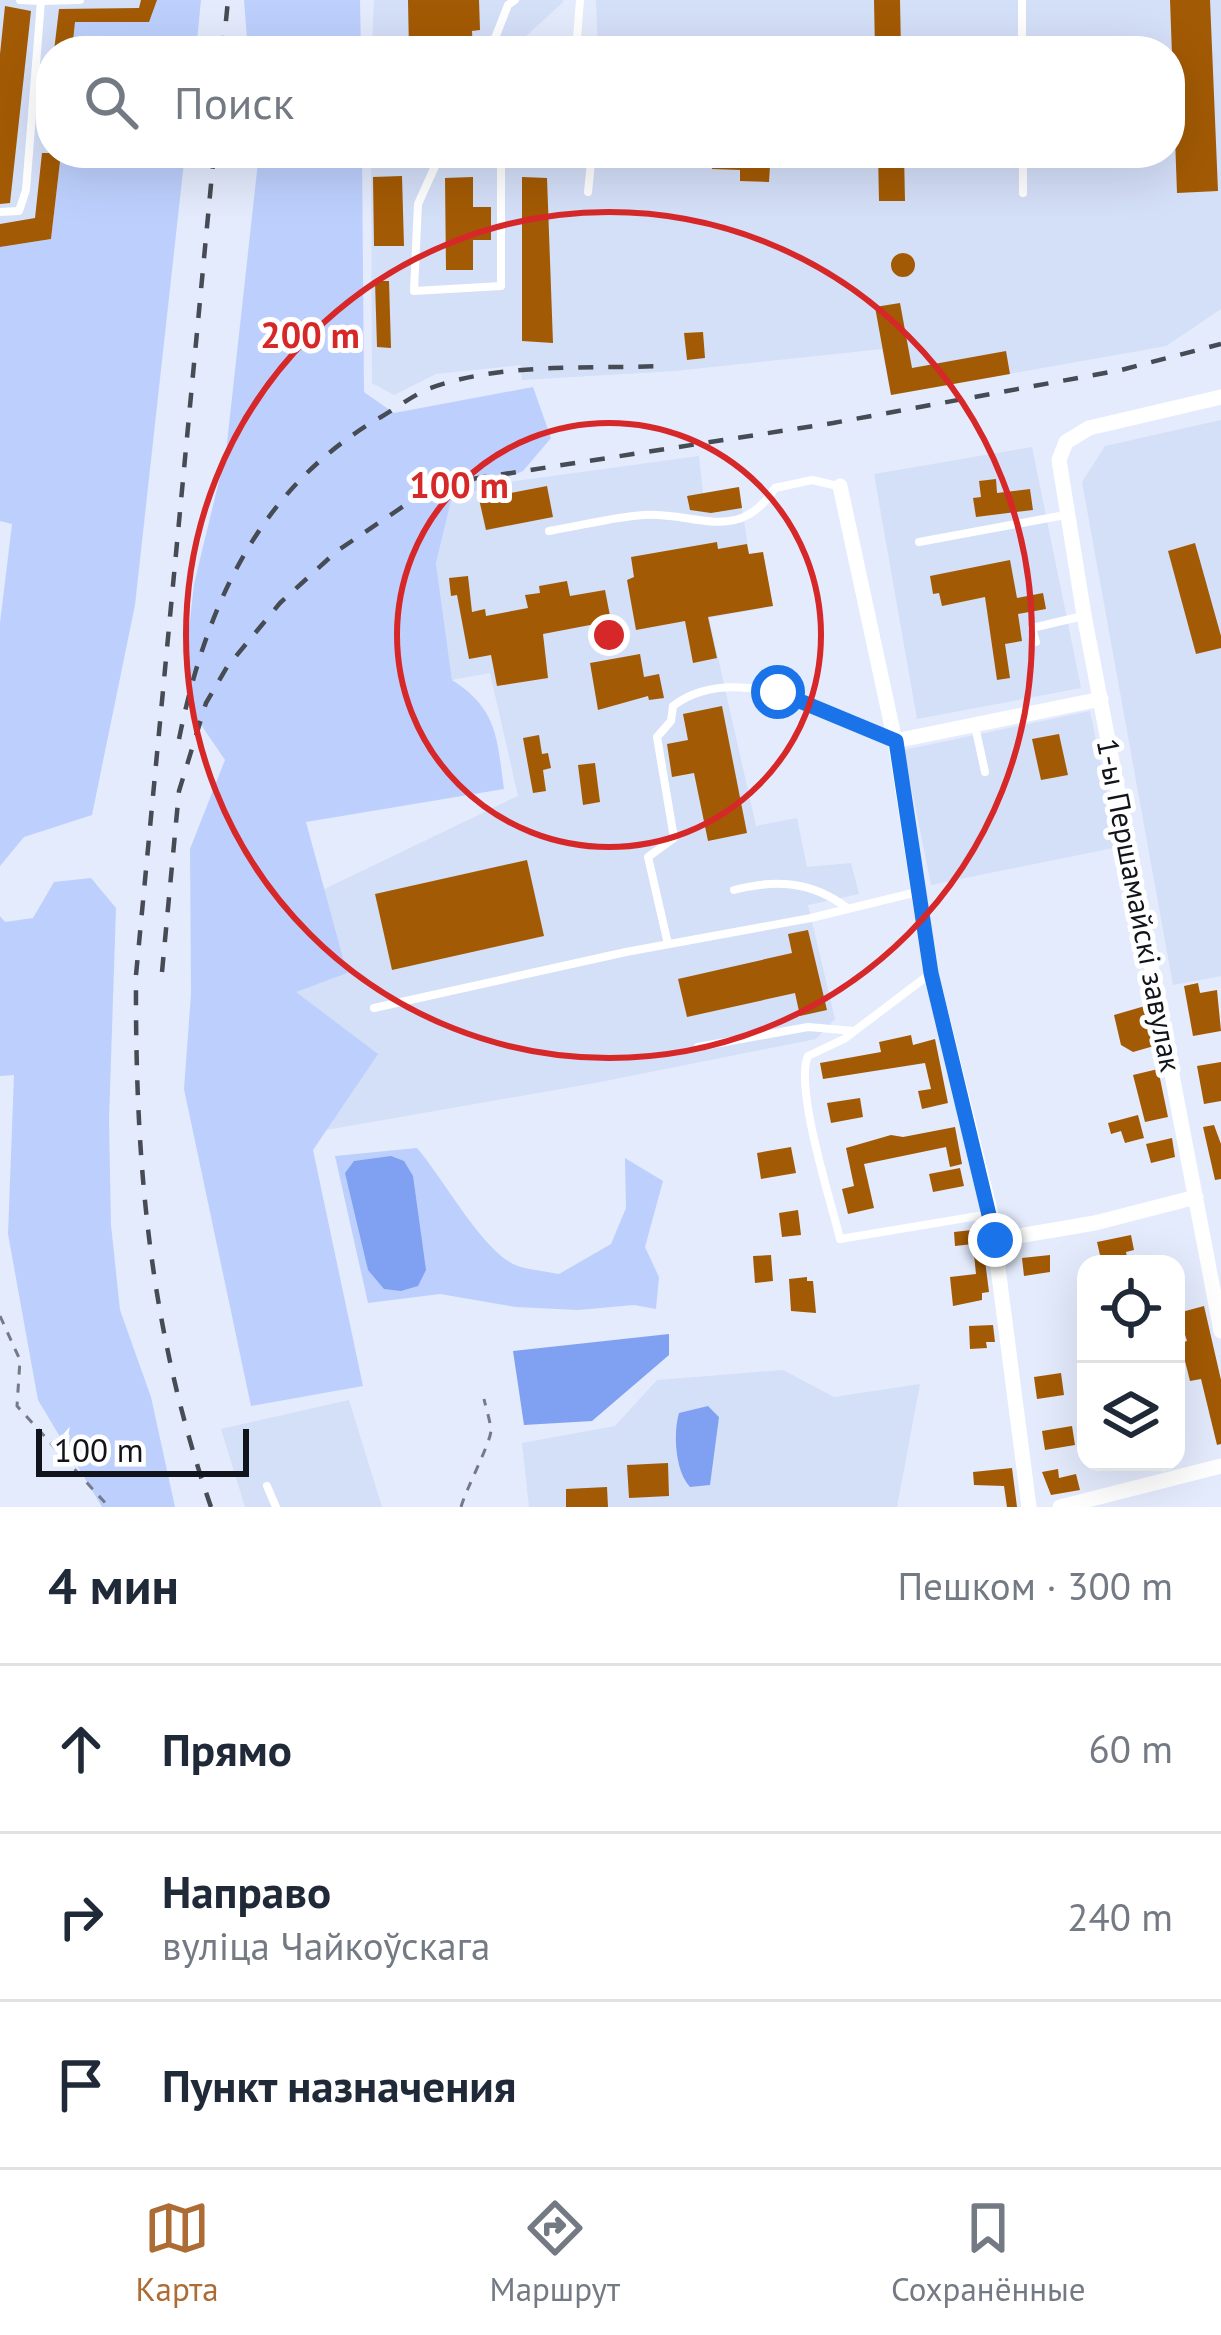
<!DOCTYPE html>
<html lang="ru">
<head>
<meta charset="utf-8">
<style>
	:root { --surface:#fff; --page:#f6f6f7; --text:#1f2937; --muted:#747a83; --line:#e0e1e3; --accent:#ac6c34 }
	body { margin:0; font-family:"PT Sans",sans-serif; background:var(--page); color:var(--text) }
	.controls { position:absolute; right:36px; bottom:36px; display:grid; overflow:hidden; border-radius:24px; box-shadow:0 12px 48px #0002 }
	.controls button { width:108px; height:108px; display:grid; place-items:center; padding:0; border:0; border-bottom:3px solid var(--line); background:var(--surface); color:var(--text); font:60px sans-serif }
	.scale { position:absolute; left:36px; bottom:30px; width:213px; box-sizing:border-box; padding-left:12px; border:6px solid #11141a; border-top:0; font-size:33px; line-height:42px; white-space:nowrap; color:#11141a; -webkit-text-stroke:9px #fff; paint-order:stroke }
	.stop { position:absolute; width:36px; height:36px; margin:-27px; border:9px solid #1a73e8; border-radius:50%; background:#fff }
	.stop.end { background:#1a73e8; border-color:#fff; box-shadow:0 3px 12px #0008 }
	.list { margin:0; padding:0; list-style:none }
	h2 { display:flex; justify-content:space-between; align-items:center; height:156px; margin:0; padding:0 48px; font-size:51px }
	h2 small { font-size:39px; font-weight:400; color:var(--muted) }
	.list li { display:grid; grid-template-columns:78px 1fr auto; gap:36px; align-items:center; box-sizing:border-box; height:168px; padding:0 48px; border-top:3px solid var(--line) }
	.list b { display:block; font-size:45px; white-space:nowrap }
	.list p { margin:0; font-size:39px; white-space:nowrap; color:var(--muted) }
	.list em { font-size:39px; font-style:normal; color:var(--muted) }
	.icon { flex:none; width:66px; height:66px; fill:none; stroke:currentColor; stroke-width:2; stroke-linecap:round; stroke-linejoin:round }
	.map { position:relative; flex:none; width:1221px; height:1507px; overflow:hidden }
	.search { position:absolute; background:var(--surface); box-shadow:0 12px 48px #0002; left:36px; right:36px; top:36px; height:132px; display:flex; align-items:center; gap:30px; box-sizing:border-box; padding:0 42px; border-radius:48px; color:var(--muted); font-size:45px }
	.sheet { height:660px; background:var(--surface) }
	nav { display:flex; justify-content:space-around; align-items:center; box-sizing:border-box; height:168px; border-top:3px solid var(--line); background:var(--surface); font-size:33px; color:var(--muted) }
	nav a { display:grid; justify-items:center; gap:6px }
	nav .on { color:var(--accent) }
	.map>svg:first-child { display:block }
	.built { fill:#d4dff8 }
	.green { fill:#bdd0fd }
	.water { fill:#80a0f2 }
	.building { fill:#a35a04 }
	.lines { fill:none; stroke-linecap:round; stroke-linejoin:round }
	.path { stroke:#757a86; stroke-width:3; stroke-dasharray:9 9; stroke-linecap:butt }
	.lane { stroke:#fff; stroke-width:8 }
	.street { stroke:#fff; stroke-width:15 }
	.rail { stroke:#464b54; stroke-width:4.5; stroke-dasharray:15 15; stroke-linecap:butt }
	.route { stroke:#1a73e8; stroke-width:15 }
	.ring { fill:none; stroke:#d62828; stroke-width:6 }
	.labels { text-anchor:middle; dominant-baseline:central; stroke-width:10; stroke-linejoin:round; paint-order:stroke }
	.street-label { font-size:30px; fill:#11141a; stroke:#fff }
	.centre { fill:#d62828; stroke:#fff; stroke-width:6 }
	.ring-label { font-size:36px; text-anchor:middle; font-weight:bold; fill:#d62828; stroke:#fff; stroke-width:10; stroke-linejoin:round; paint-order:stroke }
</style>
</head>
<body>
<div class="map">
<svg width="1221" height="1507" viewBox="0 0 1221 1507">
	<rect width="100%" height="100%" fill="#e3ebfd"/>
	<path class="built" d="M 0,0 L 157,0 L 149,22 L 76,22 L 72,51 L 51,51 L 51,239 L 0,247 Z
		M 374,0 L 563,0 L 563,2 L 510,51 L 372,51 Z
		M 596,0 L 1221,0 L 1221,309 L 1166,346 L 891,395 L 882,349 L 675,371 L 522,380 L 521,365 L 436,374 L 394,395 L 372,383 L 371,153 L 560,153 L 561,163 L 602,162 L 602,153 L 1170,153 L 1170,51 L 598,51 Z
		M 1221,420 L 1221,976 L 1173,985 L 1082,482 L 1105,446 Z
		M 1032,447 L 1081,688 L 917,719 L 874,474 Z
		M 699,456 L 703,493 L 739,487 L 749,554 L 763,552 L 773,606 L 709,618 L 756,826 L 797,818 L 807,867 L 851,863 L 859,894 L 808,905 L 835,1019 L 816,1039 L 595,1083 L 326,1130 L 295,991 L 285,908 L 518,796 L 490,673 L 452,680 L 436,562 L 451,501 L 485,485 Z
		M 1090,711 L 1118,847 L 931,885 L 904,750 Z
		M 783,1370 L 834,1397 L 920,1384 L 897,1507 L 529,1507 L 522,1443 L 615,1426 L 657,1380 Z
		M 349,1400 L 382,1507 L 245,1507 L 221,1429 Z"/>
	<path class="green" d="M 157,0 L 201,0 L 196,51 L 72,51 L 75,22 L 148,22 Z
		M 244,0 L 360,0 L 361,51 L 248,51 Z
		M 61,153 L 185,153 L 135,605 L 92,815 L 24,837 L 0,866 L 0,623 L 12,524 L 0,521 L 0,247 L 51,239 Z
		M 259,153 L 362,153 L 364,392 L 394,413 L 533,387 L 551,438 L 523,471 L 451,501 L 436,563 L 452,680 C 498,709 497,739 504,789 L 306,822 L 347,973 L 296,992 L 378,1054 L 313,1150 L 363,1386 L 251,1406 L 184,1089 L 191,994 L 190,849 L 225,760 L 193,713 L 187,647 L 194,584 L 226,452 Z
		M 91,878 L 116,908 L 109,1120 L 111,1225 L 120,1310 L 151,1397 L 175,1507 L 102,1507 L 38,1400 L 8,1234 L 14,1075 L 0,1076 L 0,916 L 5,922 L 33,918 L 54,882 Z
		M 417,1148 C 443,1178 480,1247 513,1264 C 526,1270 545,1271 559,1274 L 611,1244 L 626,1208 L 625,1158 L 663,1181 L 645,1247 L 659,1277 L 656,1309 L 634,1305 L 578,1310 L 516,1307 L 440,1294 L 368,1303 L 335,1156 Z"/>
	<path class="water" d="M 391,1156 L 404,1161 L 413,1176 L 426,1270 L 418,1286 L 401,1291 L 384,1289 L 368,1270 L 345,1173 L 354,1161 Z
		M 669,1334 L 669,1355 L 592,1421 L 524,1425 L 513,1351 Z
		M 708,1406 L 719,1417 L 710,1485 L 690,1487 C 675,1471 673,1433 679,1413 Z"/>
	<path class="building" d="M 141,0 L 157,0 L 149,22 L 75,22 L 72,51 L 54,51 L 59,9 L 139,8 Z
		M 408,0 L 479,0 L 480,30 L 472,31 L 473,51 L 409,51 Z
		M 874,0 L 900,0 L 901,51 L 875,51 Z
		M 1170,0 L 1210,0 L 1218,191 L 1177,193 Z
		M 5,6 L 31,11 L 10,203 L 0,204 L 0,54 Z
		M 42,153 L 61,153 L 51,239 L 0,247 L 0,224 L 35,218 Z
		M 712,153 L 755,153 L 755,166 L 770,166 L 769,182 L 740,181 L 740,170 L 712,169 Z
		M 878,153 L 904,153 L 905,201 L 879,201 Z
		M 402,176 L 404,246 L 374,246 L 373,177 Z
		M 473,177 L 473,207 L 491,207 L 491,240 L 473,240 L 473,270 L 446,270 L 445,178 Z
		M 522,177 L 547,178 L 553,343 L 522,341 Z
		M891 265a12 12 0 1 1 24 0a12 12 0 1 1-24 0Z
		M 375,281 L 389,281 L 391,348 L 377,347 Z
		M 900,303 L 912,368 L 1006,351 L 1010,374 L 891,395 L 875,307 Z
		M 703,332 L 705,358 L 687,360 L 684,333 Z
		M 996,479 L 997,493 L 1030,489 L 1033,510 L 976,517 L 973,498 L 981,497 L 979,481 Z
		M 547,486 L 553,517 L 486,530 L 479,499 Z
		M 739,487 L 742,508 L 711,513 L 690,510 L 687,496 Z
		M 717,542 L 718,549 L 747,544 L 749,554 L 763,552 L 773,606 L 708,617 L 717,658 L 693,663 L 685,621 L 636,630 L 627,580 L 634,577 L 631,557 Z
		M 1195,543 L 1221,636 L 1221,648 L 1196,654 L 1168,551 Z
		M 1010,560 L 1017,598 L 1043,593 L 1046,609 L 1018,614 L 1022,641 L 1005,644 L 1010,678 L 997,680 L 985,597 L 942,606 L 939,593 L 933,594 L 930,576 Z
		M 468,576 L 472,612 L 485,609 L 486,616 L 528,608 L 525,595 L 540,593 L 539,586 L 567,581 L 570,596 L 605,590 L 611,621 L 543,634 L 548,678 L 497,686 L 491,655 L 469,659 L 457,595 L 451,596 L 449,578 Z
		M 640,654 L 644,677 L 659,674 L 664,698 L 649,700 L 648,696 L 598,710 L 590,663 Z
		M 722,706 L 747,833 L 708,841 L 694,773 L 672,777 L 667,744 L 688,740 L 683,714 Z
		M 1059,734 L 1068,775 L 1041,780 L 1032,739 Z
		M 539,735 L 542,754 L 548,753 L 551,768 L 543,770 L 546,791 L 533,793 L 523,738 Z
		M 595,763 L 600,802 L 583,805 L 578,765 Z
		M 527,860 L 544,936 L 392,970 L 375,894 Z
		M 808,930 L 827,1010 L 800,1016 L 795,993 L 687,1017 L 678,979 L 792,953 L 788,934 Z
		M 1198,983 L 1200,993 L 1217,990 L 1221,1031 L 1193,1036 L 1184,986 Z
		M 1145,1006 L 1154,1046 L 1133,1052 L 1121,1045 L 1114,1015 Z
		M 911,1035 L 913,1045 L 935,1039 L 948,1103 L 922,1109 L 918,1091 L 931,1089 L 925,1063 L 823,1079 L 820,1063 L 881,1052 L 879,1042 Z
		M 1221,1062 L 1221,1101 L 1204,1104 L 1197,1066 Z
		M 1158,1069 L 1168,1117 L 1145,1122 L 1133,1075 Z
		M 860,1098 L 863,1117 L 831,1123 L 827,1103 Z
		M 1138,1115 L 1144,1138 L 1125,1143 L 1121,1131 L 1111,1134 L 1108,1123 Z
		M 1214,1125 L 1221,1144 L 1221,1179 L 1215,1180 L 1203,1127 Z
		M 955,1127 L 962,1164 L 950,1167 L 946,1147 L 864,1164 L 874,1208 L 848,1214 L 842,1189 L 854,1186 L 846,1148 L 891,1135 L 903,1137 Z
		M 1172,1138 L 1175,1157 L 1151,1163 L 1146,1144 Z
		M 791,1147 L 796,1173 L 761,1179 L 757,1153 Z
		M 960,1168 L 964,1186 L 933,1192 L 929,1174 Z
		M 798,1210 L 801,1235 L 782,1237 L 779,1213 Z
		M 981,1229 L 989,1292 L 982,1293 L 982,1300 L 953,1306 L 950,1277 L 976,1274 L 973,1244 L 955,1246 L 954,1232 Z
		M 1131,1235 L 1134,1250 L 1126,1252 L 1128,1261 L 1102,1264 L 1097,1242 Z
		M 771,1255 L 773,1281 L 755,1283 L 753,1256 Z
		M 1050,1255 L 1050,1272 L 1024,1276 L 1022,1258 Z
		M 807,1277 L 807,1281 L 813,1281 L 816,1313 L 791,1311 L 789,1279 Z
		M 1204,1306 L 1221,1380 L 1221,1444 L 1217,1445 L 1201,1379 L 1190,1381 L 1185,1361 L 1181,1354 L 1176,1355 L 1176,1344 L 1187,1341 L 1178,1313 Z
		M 993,1325 L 995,1342 L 986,1342 L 987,1348 L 970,1349 L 969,1326 Z
		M 1061,1373 L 1064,1395 L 1037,1399 L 1034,1377 Z
		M 1072,1426 L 1075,1445 L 1045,1450 L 1042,1431 Z
		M 668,1463 L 669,1496 L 629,1498 L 627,1465 Z
		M 1012,1468 L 1017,1507 L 1007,1507 L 1004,1486 L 974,1485 L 973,1472 Z
		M 1058,1469 L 1059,1478 L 1076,1474 L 1080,1490 L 1051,1495 L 1042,1472 Z
		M 607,1487 L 608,1507 L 566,1507 L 566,1489 Z"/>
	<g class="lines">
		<path class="path" d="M 0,1316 L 20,1360 L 17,1406 L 109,1507
			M 461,1507 C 466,1489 491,1442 491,1430 C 490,1420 486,1408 484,1399"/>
		<path class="lane" d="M 20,0 L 41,1
			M 1022,0 L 1022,51
			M 490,51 L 508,5 L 515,0
			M 576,51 L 580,0
			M 441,153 L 418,204 L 414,291 L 501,286 L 501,153
			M 1023,153 L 1023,193
			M 588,192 L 592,153
			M 0,212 L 19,211 L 26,190 L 41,1 L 80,0
			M 549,531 C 580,526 613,517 644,515 C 697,512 738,545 775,488 L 812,480 L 838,486
			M 919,542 L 1065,515
			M 1036,642 L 1032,628 L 1083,616
			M 975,726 L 985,772
			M 734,890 C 775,879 812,881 847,908
			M 668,944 L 648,857 L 674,838 L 657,737 L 671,721 L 673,706 C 735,659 833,712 894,740
			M 930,974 L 844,1039 L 808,1056 C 794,1087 831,1201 840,1239 L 990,1214
			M 374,1008 L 626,952 L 811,918 L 917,892
			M 698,1047 L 808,1027 L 854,1031
			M 267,1486 L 276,1507"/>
		<path class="street" d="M 1221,397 L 1089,428 L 1066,442 L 1059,460 L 1084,615 L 1221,1331
			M 840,486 L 895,741 L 931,973 L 991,1214 L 1029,1507
			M 895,741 L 1101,699
			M 995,1240 L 1095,1223 L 1196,1197
			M 1060,1507 L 1221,1466"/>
		<path class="rail" d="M 223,51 L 228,0
			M 179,739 C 206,606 259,487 381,417 C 396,408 412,396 428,389 C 500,362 589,369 664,366
			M 162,972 L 179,791 L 206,703 L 227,667 L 280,603 L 337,551 L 426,491 L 472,479 L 833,423 L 1121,370 L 1221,344
			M 211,1507 C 149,1328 135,1163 136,975 L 214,153"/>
	</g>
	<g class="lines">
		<path class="route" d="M 778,692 L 896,741 L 931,973 L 995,1240"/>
	</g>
	<g class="ring">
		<circle cx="609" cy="635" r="212"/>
		<circle cx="609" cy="635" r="423"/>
	</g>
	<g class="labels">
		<g class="street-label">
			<text transform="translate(1140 905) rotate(79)">1-ы Першамайскі завулак</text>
		</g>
	</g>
	<circle cx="609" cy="635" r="18" class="centre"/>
	<g class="ring-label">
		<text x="310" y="348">200 m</text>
		<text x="459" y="498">100 m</text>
	</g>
</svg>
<div class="controls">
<button><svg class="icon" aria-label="locate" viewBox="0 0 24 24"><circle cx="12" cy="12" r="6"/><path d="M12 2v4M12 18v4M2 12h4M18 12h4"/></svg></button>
<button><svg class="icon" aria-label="layers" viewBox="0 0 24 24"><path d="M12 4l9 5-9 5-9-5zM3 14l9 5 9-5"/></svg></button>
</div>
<div class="scale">100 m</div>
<div class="stop" style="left:778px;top:692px"></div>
<div class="stop end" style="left:995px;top:1240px"></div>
<div class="search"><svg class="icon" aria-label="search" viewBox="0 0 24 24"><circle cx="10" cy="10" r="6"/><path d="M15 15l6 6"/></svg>Поиск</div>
</div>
<section class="sheet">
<h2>4 мин<small>Пешком · 300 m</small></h2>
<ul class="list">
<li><svg class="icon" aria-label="ahead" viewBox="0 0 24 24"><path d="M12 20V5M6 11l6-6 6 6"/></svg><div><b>Прямо</b></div><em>60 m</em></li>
<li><svg class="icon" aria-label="right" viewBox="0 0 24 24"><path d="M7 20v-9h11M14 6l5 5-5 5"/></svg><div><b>Направо</b><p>вуліца Чайкоўскага</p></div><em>240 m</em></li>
<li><svg class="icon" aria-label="arrive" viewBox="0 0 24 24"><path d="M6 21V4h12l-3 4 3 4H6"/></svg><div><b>Пункт назначения</b></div></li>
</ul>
</section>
<nav>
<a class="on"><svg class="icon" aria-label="map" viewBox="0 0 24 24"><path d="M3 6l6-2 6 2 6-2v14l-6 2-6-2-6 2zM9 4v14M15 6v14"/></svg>Карта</a>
<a><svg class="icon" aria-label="directions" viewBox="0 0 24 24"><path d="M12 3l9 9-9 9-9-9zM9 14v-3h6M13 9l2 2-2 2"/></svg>Маршрут</a>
<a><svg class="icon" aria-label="saved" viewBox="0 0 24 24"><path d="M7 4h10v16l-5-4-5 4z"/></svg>Сохранённые</a>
</nav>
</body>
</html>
